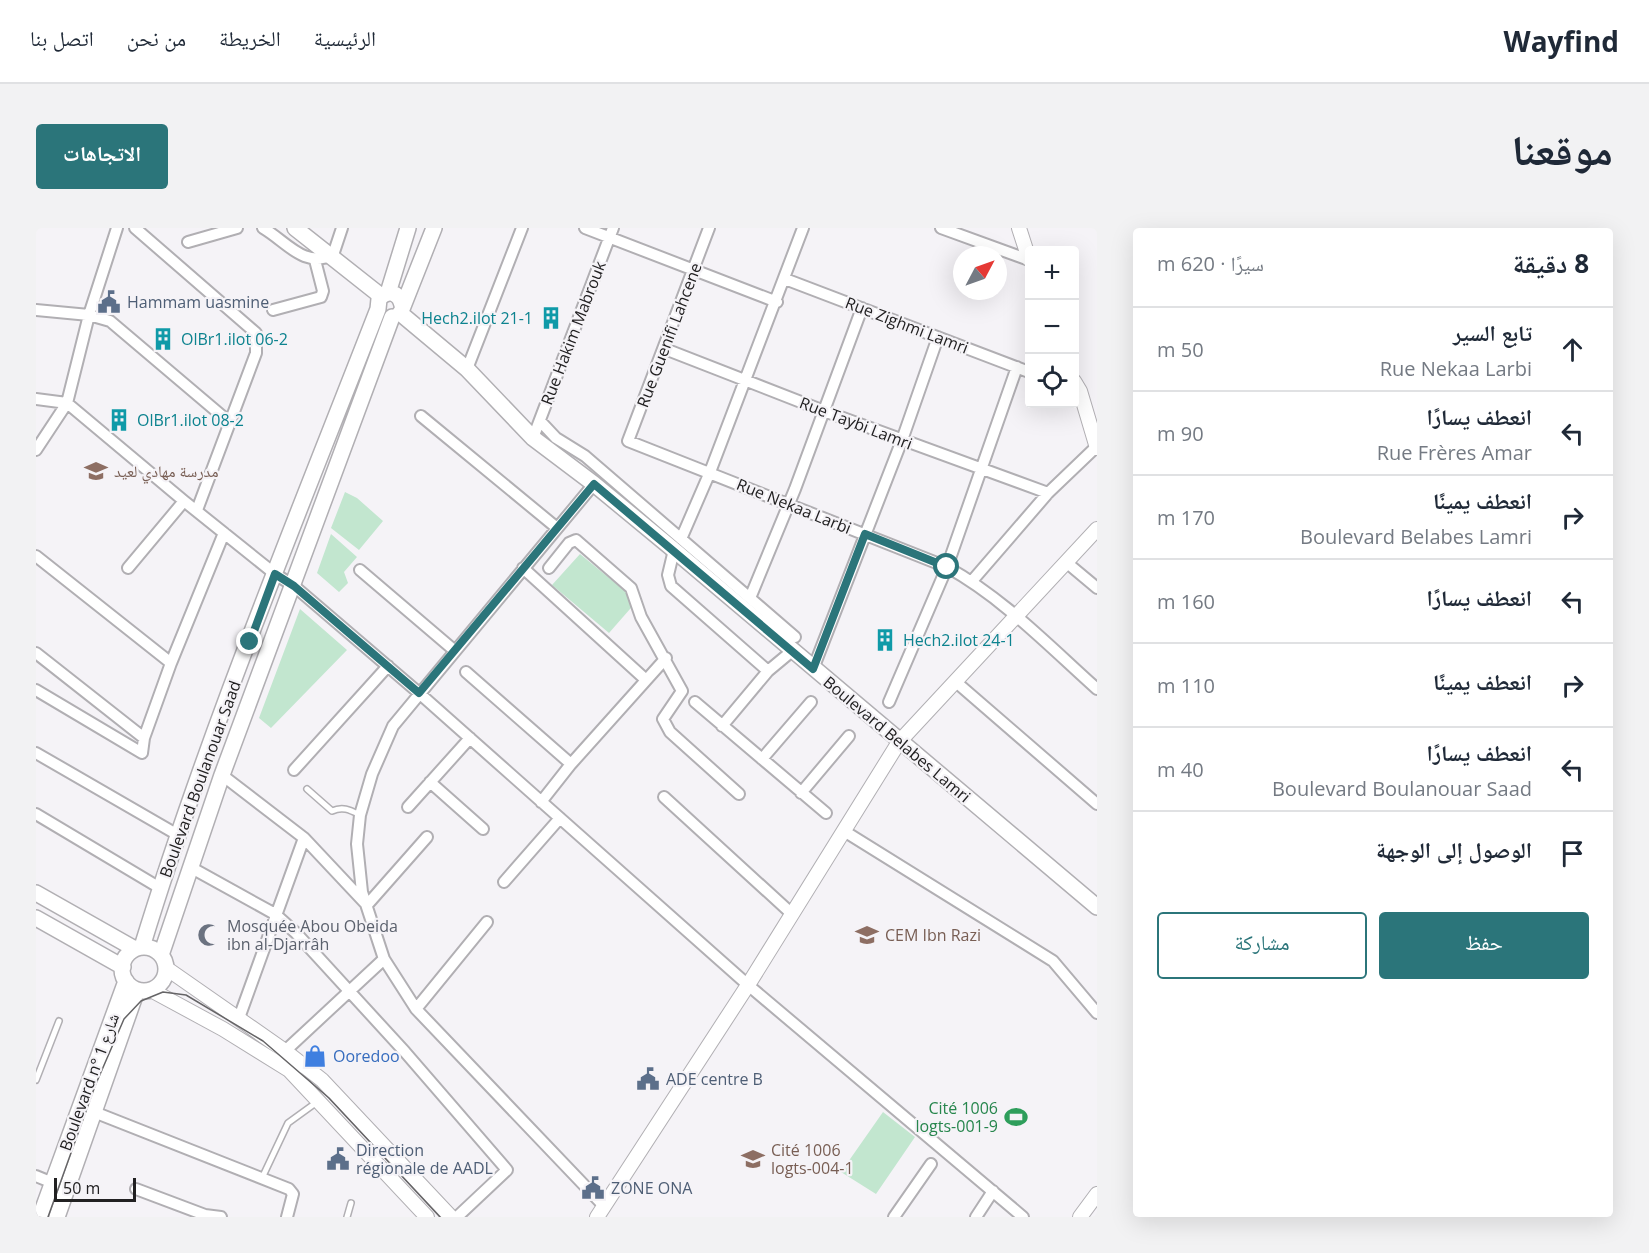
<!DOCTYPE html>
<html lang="ar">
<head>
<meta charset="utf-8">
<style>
	:root { --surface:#fff; --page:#f2f2f3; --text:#1f2937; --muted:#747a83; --line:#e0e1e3; --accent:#2b757a }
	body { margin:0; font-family:"Open Sans","Noto Naskh Arabic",sans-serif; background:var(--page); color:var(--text); direction:rtl }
	.controls { position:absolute; right:18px; top:18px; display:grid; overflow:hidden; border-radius:6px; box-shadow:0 6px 24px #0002 }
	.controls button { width:54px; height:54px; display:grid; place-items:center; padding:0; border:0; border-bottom:2px solid var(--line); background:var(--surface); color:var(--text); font:30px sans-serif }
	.compass { position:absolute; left:917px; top:18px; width:54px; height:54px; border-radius:50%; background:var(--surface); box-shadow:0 6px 24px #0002; rotate:49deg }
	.scale { position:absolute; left:18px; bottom:15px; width:82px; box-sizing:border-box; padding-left:6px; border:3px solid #222122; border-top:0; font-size:16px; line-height:21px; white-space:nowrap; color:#222122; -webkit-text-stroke:4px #f5f3f7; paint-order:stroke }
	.stop { position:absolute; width:18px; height:18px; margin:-14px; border:4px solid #2b757a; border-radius:50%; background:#fff }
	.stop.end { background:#2b757a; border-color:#fff; box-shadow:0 2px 6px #0008 }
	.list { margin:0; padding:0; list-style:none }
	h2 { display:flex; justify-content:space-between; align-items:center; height:78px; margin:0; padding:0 24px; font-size:26px }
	h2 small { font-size:20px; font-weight:400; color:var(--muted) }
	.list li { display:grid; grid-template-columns:39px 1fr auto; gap:18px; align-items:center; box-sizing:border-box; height:84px; padding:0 24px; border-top:2px solid var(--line) }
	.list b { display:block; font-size:22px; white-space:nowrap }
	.list p { margin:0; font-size:20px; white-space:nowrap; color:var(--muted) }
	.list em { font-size:20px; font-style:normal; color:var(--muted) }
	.actions { display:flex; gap:12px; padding:18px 24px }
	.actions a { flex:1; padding:14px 0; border:2px solid var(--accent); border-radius:6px; text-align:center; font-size:21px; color:var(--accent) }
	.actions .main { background:var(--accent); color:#fff }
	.icon { flex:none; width:33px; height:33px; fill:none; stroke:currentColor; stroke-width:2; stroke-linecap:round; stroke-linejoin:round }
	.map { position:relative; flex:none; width:1061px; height:989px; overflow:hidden; direction:ltr; border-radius:6px }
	header { display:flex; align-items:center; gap:36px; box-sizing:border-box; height:84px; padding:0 30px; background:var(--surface); border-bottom:2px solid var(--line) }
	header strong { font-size:28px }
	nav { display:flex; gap:33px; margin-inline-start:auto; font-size:21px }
	.intro { display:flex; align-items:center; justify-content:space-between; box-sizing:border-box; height:144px; padding:0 36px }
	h1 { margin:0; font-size:42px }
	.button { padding:15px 27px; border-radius:6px; background:var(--accent); color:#fff; font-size:21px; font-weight:700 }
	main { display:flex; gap:36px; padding:0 36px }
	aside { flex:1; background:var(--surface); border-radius:6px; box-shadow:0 6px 24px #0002 }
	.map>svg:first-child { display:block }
	.green { fill:#c2e6cf }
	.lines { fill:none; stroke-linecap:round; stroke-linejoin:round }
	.service-casing { stroke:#b1afb3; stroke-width:8 }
	.minor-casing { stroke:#b1afb3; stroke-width:14 }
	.tertiary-casing { stroke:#b1afb3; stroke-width:16 }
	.secondary-casing { stroke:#b1afb3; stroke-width:18 }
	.service { stroke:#fff; stroke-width:5 }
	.minor { stroke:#fff; stroke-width:10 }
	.tertiary { stroke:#fff; stroke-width:14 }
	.secondary { stroke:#fff; stroke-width:15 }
	.tram { stroke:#656466; stroke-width:1.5 }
	.route { stroke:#2b757a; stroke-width:8 }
	.labels { text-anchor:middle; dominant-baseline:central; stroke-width:4.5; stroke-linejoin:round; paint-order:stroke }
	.service-label { font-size:16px; fill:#4e5e75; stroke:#f5f3f7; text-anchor:start }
	.culture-label { font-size:16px; fill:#0d838f; stroke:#f5f3f7; text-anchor:start }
	.street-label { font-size:16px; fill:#222122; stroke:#f5f3f7 }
	.education-label { font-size:16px; fill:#785e54; stroke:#f5f3f7; text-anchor:start }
	.worship-label { font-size:16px; fill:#5b616d; stroke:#f5f3f7; text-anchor:start }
	.shop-label { font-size:16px; fill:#366cbe; stroke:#f5f3f7; text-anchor:start }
	.leisure-label { font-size:16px; fill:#27864d; stroke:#f5f3f7; text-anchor:end }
</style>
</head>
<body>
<header>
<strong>Wayfind</strong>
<nav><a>الرئيسية</a><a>الخريطة</a><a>من نحن</a><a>اتصل بنا</a></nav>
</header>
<div class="intro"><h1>موقعنا</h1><a class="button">الاتجاهات</a></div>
<main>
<aside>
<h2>8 دقيقة<small>سيرًا · 620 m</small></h2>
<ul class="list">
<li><svg class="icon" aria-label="ahead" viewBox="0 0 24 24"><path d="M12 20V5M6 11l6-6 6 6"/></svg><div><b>تابع السير</b><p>Rue Nekaa Larbi</p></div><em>50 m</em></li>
<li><svg class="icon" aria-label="left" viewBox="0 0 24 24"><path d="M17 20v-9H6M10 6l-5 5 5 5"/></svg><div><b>انعطف يسارًا</b><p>Rue Frères Amar</p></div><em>90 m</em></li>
<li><svg class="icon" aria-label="right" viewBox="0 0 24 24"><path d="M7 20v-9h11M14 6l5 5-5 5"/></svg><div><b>انعطف يمينًا</b><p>Boulevard Belabes Lamri</p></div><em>170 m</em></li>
<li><svg class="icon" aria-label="left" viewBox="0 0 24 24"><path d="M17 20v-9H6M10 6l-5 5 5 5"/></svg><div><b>انعطف يسارًا</b></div><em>160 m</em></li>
<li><svg class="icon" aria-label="right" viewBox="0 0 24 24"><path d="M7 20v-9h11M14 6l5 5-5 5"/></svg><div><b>انعطف يمينًا</b></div><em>110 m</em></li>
<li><svg class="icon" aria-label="left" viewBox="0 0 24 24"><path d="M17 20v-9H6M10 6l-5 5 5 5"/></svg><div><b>انعطف يسارًا</b><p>Boulevard Boulanouar Saad</p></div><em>40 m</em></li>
<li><svg class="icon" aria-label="arrive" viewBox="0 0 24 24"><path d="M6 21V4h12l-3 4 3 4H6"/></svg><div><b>الوصول إلى الوجهة</b></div></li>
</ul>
<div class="actions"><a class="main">حفظ</a><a>مشاركة</a></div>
</aside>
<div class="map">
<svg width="1061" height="989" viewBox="0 0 1061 989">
	<rect width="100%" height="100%" fill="#f5f3f7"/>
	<path class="green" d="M 309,264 L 321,270 L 347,293 L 323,322 L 295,300 Z
		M 295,306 L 321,329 L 308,344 L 312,355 L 303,364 L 281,345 Z
		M 544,326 L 601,373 L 573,405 L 516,357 Z
		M 264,381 L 311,422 L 235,500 L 223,490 Z
		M 847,884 L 879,909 L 840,966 L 805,944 Z"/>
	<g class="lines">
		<g class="service-casing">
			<path id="service" d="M 271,561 L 296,583 C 307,578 314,582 324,587
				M 0,852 L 23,793
				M 226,950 L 252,895 L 281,874
				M 311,989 L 315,975"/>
		</g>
		<g class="minor-casing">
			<path id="minor" d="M 99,0 L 220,105 L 220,125 L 161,282
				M 227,0 C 251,14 267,40 297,27 L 306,0
				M 549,0 L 741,74
				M 673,0 L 592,213 L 911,339 C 967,370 1013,418 1061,461
				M 905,0 L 993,32
				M 152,14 L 201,0
				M 749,51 L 993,144
				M 0,82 L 53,87 L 74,93 L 192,193
				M 237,82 L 285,69 L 287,63 L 279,32
				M 629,121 L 788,183 L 1012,265
				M 431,141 L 486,0
				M 0,171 L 31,175 L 148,273 L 239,346 L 258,358 L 383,465 L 712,757 L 987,989
				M 385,188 L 521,300
				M 504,193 L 520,210 L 549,228 L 759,409
				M 497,210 L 577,0
				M 0,222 L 31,175 L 53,87 L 81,0
				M 558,256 L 357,498 L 336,546 L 324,587 L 321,616 L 326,664 L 348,731 L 380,781 L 568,978
				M 645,311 L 674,244 L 767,0
				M 638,322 L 632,347 L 635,358 L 732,443
				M 0,328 L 135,435
				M 1030,334 L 1061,360
				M 92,340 L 148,273
				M 487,340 L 609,451
				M 513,340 L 533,315 L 540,312 L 595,360 L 605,389 L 646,463 L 627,491 L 634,504 L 703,566
				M 324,342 L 419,423
				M 936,353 L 1012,265 L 1060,219
				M 714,370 L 759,261 L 826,80
				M 0,425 L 108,510
				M 777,441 L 866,212 L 902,109
				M 430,444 L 535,536
				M 920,454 L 1061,576
				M 0,462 L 106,525 L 108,510 L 135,435 L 188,305
				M 659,474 L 790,585
				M 853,474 L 911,339 L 981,139
				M 686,498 L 732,443 L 756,423
				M 0,525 L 142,607
				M 726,531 L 775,474
				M 258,542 L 352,438
				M 186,547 L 268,610 L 331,677 L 391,609
				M 394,554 L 447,601
				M 765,565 L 813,508
				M 628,569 L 756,686
				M 505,574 L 535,536 L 630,430
				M 372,579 L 434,510
				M 0,586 L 124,660
				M 808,603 L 1017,733 L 1061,785
				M 154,639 L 239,686 L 260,705 L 369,824 L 471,942 L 421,989
				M 468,654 L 524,590
				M 380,781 L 451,694
				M 203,790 L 268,610
				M 249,823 L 348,731
				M 58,884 L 253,961 L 257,966 L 251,989
				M 0,948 L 17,955
				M 100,961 L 169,987 L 185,989
				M 858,989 L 895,936
				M 940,989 L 957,963"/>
		</g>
		<g class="tertiary-casing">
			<path id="tertiary" d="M 983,0 L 993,31
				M 1038,153 L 1044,163 L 1061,220
				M 130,740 L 249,823 L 286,852 L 415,989
				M 115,762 L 187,801 L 253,842 L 391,989
				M 561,989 L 712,757 L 863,514 L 1061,301
				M 1044,989 L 1061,966"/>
		</g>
		<g class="secondary-casing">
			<path id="secondary" d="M 259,0 L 345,68
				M 352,65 L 372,0
				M 366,81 L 398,0
				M 364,85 L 431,141 L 497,210 L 558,256 L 638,322 L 1061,679
				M 0,665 L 99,721
				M 0,690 L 87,739
				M 106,719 C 172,503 260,292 342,81 L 343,71 C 352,61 363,64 366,77
				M86 741a22 22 0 1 1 44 0a22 22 0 1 1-44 0Z
				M 125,727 L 186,547 L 356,89
				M 4,989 L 90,753
				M 21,989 L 101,762"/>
		</g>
		<use href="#service" class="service"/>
		<use href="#minor" class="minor"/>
		<use href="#tertiary" class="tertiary"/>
		<use href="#secondary" class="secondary"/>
		<path class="tram" d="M 12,989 L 59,858 L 88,791 L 105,773 L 127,764 L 150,767 L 227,813 L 293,870 L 404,989"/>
	</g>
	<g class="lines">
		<path class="route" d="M 214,414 L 239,346 L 258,358 L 383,465 L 558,256 L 777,441 L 829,306 L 911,339"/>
	</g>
	<defs>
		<g id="civic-bare" transform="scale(1.8)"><path d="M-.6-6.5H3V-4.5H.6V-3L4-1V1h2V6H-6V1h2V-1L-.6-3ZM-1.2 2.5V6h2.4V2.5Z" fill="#5c6f8a" stroke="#f5f3f7" stroke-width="2.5" paint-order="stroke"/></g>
		<g id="building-bare" transform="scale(1.8)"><path d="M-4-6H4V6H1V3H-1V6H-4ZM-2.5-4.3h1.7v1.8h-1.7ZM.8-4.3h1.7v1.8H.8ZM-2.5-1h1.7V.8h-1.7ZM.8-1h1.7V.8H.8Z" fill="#0f9aa8" stroke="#f5f3f7" stroke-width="2.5" paint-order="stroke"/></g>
		<g id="school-bare" transform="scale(1.8)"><path d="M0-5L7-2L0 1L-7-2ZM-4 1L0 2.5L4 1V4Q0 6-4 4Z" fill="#8d6e63" stroke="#f5f3f7" stroke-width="2.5" paint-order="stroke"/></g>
		<g id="mosque-bare" transform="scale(1.8)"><path d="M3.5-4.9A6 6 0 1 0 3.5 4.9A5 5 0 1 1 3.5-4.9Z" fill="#6b7280" stroke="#f5f3f7" stroke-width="2.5" paint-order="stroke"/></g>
		<g id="shop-bare" transform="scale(1.8)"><path d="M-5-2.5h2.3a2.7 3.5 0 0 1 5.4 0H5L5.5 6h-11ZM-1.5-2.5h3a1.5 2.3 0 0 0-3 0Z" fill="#3f7fe0" stroke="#f5f3f7" stroke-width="2.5" paint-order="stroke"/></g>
		<g id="stadium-bare" transform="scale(1.8)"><path d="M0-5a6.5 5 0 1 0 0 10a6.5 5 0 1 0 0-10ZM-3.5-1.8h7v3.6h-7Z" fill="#2e9e5b" stroke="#f5f3f7" stroke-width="2.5" paint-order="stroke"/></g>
		<g id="university-bare" transform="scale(1.8)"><path d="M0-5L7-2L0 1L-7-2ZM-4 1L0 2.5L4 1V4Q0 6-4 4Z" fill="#8d6e63" stroke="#f5f3f7" stroke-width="2.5" paint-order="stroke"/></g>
	</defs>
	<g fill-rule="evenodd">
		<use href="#civic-bare" x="73" y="74"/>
		<use href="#building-bare" x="515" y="90"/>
		<use href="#building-bare" x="127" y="111"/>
		<use href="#building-bare" x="83" y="192"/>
		<use href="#school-bare" x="60" y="243"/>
		<use href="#building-bare" x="849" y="412"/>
		<use href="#mosque-bare" x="173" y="707"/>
		<use href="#school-bare" x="831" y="707"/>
		<use href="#shop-bare" x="279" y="828"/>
		<use href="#civic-bare" x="612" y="851"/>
		<use href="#stadium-bare" x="980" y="889"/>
		<use href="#civic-bare" x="302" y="931"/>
		<use href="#university-bare" x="717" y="931"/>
		<use href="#civic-bare" x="557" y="960"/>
	</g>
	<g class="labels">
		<g class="service-label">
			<text x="91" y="74">Hammam uasmine</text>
			<text x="630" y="851">ADE centre B</text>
			<text x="320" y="922">Direction<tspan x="320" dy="18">régionale de AADL</tspan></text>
			<text x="575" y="960">ZONE ONA</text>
		</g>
		<g class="culture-label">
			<text x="497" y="90" text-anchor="end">Hech2.ilot 21-1</text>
			<text x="145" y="111">OlBr1.ilot 06-2</text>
			<text x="101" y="192">OlBr1.ilot 08-2</text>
			<text x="867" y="412">Hech2.ilot 24-1</text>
		</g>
		<g class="street-label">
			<text transform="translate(871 97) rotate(21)">Rue Zighmi Lamri</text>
			<text transform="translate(537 105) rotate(-69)">Rue Hakim Mabrouk</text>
			<text transform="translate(633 107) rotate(-69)">Rue Guenifi Lahcene</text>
			<text transform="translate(820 195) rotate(21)">Rue Taybi Lamri</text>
			<text transform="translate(758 278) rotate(22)">Rue Nekaa Larbi</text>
			<text transform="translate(861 511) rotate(40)">Boulevard Belabes Lamri</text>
			<text transform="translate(164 551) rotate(-70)">Boulevard Boulanouar Saad</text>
			<text transform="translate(53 854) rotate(-70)">Boulevard n° شارع 1</text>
		</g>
		<g class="education-label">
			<text x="78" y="243">مدرسة مهادي لعيد</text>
			<text x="849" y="707">CEM Ibn Razi</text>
			<text x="735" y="922">Cité 1006<tspan x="735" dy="18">logts-004-1</tspan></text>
		</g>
		<g class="worship-label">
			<text x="191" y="698">Mosquée Abou Obeida<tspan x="191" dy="18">ibn al-Djarrâh</tspan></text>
		</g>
		<g class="shop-label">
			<text x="297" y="828">Ooredoo</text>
		</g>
		<g class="leisure-label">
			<text x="962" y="880">Cité 1006<tspan x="962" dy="18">logts-001-9</tspan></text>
		</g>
	</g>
</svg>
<div class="controls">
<button>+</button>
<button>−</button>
<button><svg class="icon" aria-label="locate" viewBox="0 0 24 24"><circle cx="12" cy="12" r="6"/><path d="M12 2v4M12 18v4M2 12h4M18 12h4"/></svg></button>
</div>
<svg class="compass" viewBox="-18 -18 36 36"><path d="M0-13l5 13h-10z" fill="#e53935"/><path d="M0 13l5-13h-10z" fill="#747a83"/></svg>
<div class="scale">50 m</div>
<div class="stop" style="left:911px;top:339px"></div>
<div class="stop end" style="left:214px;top:414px"></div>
</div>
</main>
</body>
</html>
